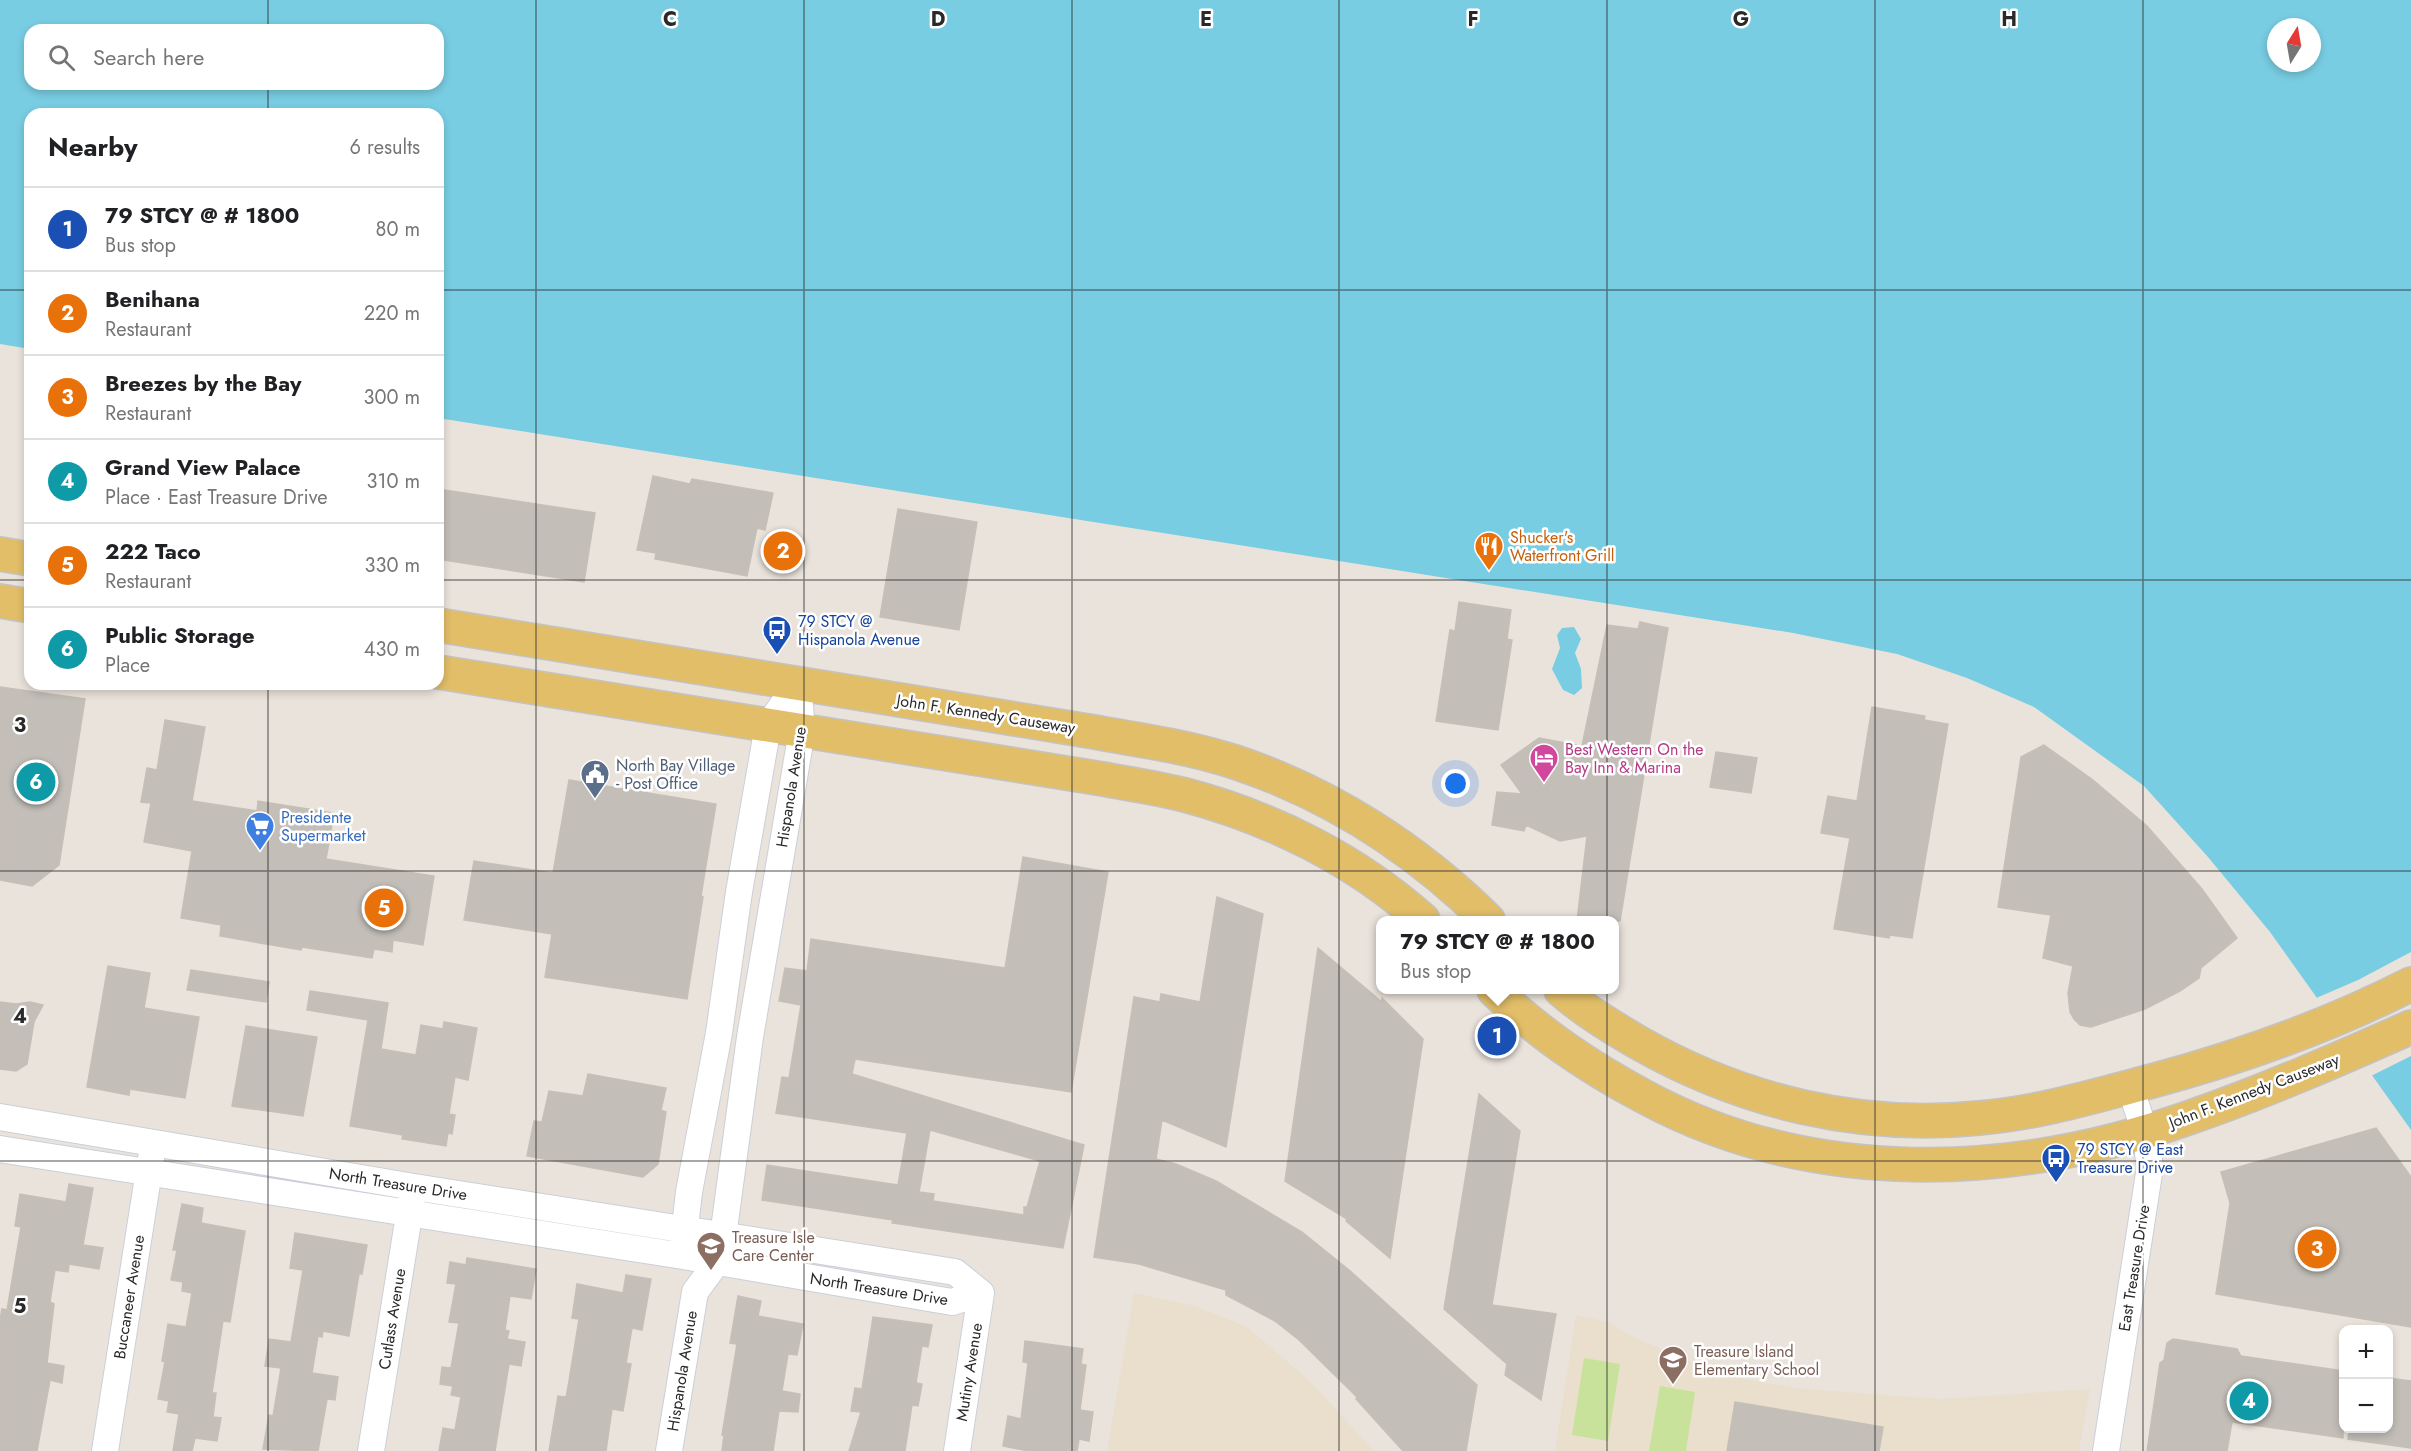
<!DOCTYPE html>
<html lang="en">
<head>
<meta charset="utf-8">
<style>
	:root { --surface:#fff; --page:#f2f2f2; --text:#202124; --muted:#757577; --line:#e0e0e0; --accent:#d93025 }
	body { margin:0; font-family:Jost,sans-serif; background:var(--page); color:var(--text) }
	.controls { position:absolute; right:18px; bottom:18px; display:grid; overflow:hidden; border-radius:12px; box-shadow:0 3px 9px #0003 }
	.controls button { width:54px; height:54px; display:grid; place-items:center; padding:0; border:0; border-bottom:2px solid var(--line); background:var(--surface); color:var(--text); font:30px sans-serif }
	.compass { position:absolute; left:2267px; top:18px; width:54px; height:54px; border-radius:50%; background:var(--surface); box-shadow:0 3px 9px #0003; rotate:11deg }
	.you { position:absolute; left:1456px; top:784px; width:21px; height:21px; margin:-15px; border:4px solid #fff; border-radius:50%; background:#1a73e8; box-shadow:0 0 0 9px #1a73e833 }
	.badge { display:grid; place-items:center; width:39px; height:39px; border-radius:50%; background:var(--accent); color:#fff; font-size:20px; font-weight:700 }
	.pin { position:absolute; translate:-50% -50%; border:3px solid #fff; box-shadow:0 2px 6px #0006 }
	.popup { position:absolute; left:1376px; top:916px; width:243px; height:78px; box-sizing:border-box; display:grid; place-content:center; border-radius:12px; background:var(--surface); filter:drop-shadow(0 2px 4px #0005); font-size:20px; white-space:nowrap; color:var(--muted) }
	.popup b { font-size:22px; color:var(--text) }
	.popup::after { content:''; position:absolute; left:50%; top:100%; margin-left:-12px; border:12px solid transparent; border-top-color:var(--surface) }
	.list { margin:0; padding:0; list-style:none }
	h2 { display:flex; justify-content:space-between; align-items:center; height:78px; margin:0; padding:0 24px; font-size:26px }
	h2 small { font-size:20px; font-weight:400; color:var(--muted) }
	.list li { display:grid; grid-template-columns:39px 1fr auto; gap:18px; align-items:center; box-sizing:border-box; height:84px; padding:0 24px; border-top:2px solid var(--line) }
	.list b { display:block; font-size:22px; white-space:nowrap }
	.list p { margin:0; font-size:20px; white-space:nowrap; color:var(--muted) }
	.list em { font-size:20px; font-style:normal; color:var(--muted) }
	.icon { flex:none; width:33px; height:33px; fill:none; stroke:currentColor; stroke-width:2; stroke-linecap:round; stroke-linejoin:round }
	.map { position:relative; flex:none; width:2411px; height:1451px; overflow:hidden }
	.search { position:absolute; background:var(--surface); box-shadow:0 3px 9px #0003; left:24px; top:24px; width:420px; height:66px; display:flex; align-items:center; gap:15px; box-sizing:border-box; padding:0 21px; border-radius:18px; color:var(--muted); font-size:22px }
	.panel { position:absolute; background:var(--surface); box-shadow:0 3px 9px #0003; left:24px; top:108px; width:420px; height:582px; border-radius:18px }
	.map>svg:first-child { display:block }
	.education { fill:#eadfcd }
	.pitch { fill:#c8e29b }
	.water { fill:#79cde2; fill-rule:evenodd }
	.pier { fill:#eae3dc }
	.building { fill:#c3beb8; stroke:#c5bfb6; stroke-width:1.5; fill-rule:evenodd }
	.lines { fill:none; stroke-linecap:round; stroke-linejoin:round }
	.street-casing { stroke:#cbcfda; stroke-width:28 }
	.primary-casing { stroke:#c3c3c3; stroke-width:36 }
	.street { stroke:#fff; stroke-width:26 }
	.primary { stroke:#e2be69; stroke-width:33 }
	.grid { fill:none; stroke:#292929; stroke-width:1.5; stroke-opacity:0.55 }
	.labels { text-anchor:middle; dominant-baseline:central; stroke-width:5; stroke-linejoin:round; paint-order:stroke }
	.food-label { font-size:16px; fill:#c56008; stroke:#fff; text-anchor:start }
	.transit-label { font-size:16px; fill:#164399; stroke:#fff; text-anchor:start }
	.street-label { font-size:16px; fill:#292929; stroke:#fff }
	.hotel-label { font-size:16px; fill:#b23c85; stroke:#fff; text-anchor:start }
	.service-label { font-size:16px; fill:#4e5e75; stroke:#fff; text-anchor:start }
	.shop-label { font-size:16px; fill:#366cbe; stroke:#fff; text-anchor:start }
	.education-label { font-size:16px; fill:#785e54; stroke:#fff; text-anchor:start }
	.grid-label { font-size:20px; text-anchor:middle; font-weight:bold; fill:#292929; stroke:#fff; stroke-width:5; stroke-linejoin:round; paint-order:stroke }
</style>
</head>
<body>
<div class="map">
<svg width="2411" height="1451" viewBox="0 0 2411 1451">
	<rect width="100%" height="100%" fill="#eae3dc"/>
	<path class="education" d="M 1134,1293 L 1195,1306 L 1247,1327 L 1310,1381 L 1374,1451 L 1107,1451 Z
		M 1576,1315 L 1608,1322 L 1631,1336 L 1707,1369 L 1760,1382 L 1805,1389 L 1940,1399 L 2090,1389 L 2079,1451 L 1555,1451 Z"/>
	<path class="pitch" d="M 1584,1358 L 1620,1364 L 1608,1441 L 1572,1435 Z
		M 1660,1386 L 1695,1392 L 1686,1451 L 1649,1451 Z"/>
	<path class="water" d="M 0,0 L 2411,0 L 2411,1130 L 2270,932 L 2208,857 L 2144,786 L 2034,707 L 1967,678 L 1897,654 L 1793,633 L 438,418 L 438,114 L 30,114 L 30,349 L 0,344 ZM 2276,27 L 2312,27 L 2312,63 L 2276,63 ZM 30,30 L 438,30 L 438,84 L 30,84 Z
		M 1574,627 L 1581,639 L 1575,653 L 1581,669 L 1582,688 L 1574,695 L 1563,690 L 1552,669 L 1560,648 L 1557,635 L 1562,628 Z"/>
	<path class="pier" d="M 2411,952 L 2411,1056 L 2369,1077 L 2314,999 L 2358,980 Z"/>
	<path class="building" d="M 653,476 L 690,484 L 692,479 L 773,493 L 765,530 L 757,528 L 747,576 L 655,559 L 656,553 L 637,550 Z
		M 438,489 L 595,513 L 584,582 L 438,559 Z
		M 898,509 L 977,522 L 959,630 L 880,617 Z
		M 1459,602 L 1511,610 L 1507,639 L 1512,640 L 1498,730 L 1436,721 L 1450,630 L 1455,631 Z
		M 1640,622 L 1668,628 L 1620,921 L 1577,921 L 1587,836 L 1560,841 L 1526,825 L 1524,831 L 1492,825 L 1497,792 L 1522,794 L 1501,765 L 1539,738 L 1582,746 L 1607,625 L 1638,629 Z
		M 0,687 L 85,699 L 59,865 L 32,886 L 0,880 Z
		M 1872,707 L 1925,716 L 1924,720 L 1948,724 L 1912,938 L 1890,935 L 1889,938 L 1834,929 L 1850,838 L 1821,833 L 1828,796 L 1857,801 Z
		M 165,720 L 205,727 L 192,801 L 257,811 L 258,801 L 334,813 L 326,859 L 434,876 L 423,945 L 393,940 L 392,952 L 374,949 L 372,958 L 302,947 L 301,950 L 220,936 L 221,925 L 181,918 L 192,851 L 144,842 L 151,803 L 141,802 L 147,768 L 157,770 Z
		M 2044,745 L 2093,780 L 2147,826 L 2202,889 L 2237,938 L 2201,968 L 2199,978 L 2180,991 L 2145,1009 L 2091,1027 L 2080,1025 L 2074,1019 L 2070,1012 L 2068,993 L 2073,966 L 2043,958 L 2051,915 L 1998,907 L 2021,757 Z
		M 1716,752 L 1757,758 L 1751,793 L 1710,787 Z
		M 569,780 L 716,804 L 701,896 L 703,897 L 687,999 L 545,977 L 552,934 L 464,920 L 474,861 L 553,873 Z
		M 1023,857 L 1108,872 L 1071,1092 L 855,1059 L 852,1074 L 1084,1145 L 1063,1248 L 892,1223 L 893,1220 L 762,1200 L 767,1165 L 898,1185 L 907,1133 L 776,1113 L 782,1077 L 789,1078 L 801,1005 L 779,1001 L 785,968 L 807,971 L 811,939 L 1005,968 ZM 930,1130 L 1040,1161 L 1027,1207 L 1024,1207 L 1024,1215 L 933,1201 L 934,1194 L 919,1192 Z
		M 1217,897 L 1263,914 L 1226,1147 L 1162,1120 L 1156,1159 L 1176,1164 L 1216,1181 L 1302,1232 L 1349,1270 L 1477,1385 L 1466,1451 L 1403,1451 L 1356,1399 L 1357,1397 L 1299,1340 L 1275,1321 L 1226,1295 L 1226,1290 L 1139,1264 L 1094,1257 L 1134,997 L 1160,1002 L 1161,994 L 1200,1002 Z
		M 1318,948 L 1382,1002 L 1382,998 L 1423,1039 L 1390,1258 L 1346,1221 L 1347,1219 L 1285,1181 Z
		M 108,966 L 150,973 L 144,1008 L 199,1017 L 185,1098 L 130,1089 L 129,1095 L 87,1087 Z
		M 191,970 L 269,982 L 266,1002 L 187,990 Z
		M 310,991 L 388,1003 L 381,1049 L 416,1055 L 421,1025 L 443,1029 L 444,1022 L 477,1028 L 468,1080 L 455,1077 L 449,1114 L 455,1115 L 452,1134 L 448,1133 L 446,1146 L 402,1139 L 403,1135 L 350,1126 L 368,1020 L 307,1010 Z
		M 0,1002 L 16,1004 L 30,1002 L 43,1005 L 34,1022 L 27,1064 L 16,1071 L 0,1069 Z
		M 246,1026 L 317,1037 L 303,1116 L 232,1106 Z
		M 588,1074 L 666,1088 L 661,1110 L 666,1112 L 658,1164 L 643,1177 L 527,1156 L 534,1121 L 542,1122 L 549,1091 L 583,1096 Z
		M 1479,1094 L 1520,1131 L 1492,1305 L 1556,1314 L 1541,1400 L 1505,1375 L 1507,1364 L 1444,1309 Z
		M 2376,1128 L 2411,1177 L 2411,1327 L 2216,1294 L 2230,1203 L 2221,1172 Z
		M 69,1184 L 93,1188 L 83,1245 L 103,1248 L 99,1269 L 69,1264 L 68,1272 L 55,1270 L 50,1302 L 54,1304 L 47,1363 L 64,1366 L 62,1383 L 50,1380 L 37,1451 L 0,1451 L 0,1319 L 2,1309 L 7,1310 L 21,1227 L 15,1226 L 20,1194 L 66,1202 Z
		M 182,1204 L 203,1208 L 201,1223 L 245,1231 L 230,1322 L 223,1321 L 212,1393 L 216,1393 L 213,1417 L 221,1418 L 217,1441 L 195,1438 L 192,1451 L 173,1451 L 179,1414 L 167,1412 L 169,1401 L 158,1399 L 165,1362 L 162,1361 L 168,1324 L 186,1327 L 192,1293 L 182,1291 L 183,1282 L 171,1280 L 177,1250 L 173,1250 Z
		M 295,1233 L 367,1245 L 362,1274 L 359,1274 L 349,1336 L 323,1331 L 322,1337 L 318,1336 L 312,1373 L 338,1377 L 335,1400 L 327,1399 L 318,1451 L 263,1449 L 269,1415 L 273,1416 L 281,1368 L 265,1366 L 269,1339 L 291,1342 L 303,1270 L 290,1268 Z
		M 467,1258 L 536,1269 L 531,1299 L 510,1296 L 505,1330 L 509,1331 L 507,1339 L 525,1342 L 521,1366 L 509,1364 L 495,1451 L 439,1451 L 443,1428 L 455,1430 L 461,1397 L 451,1395 L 453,1386 L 440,1384 L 442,1367 L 451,1368 L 459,1323 L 449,1322 L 456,1284 L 447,1283 L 450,1262 L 466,1265 Z
		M 626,1275 L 651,1279 L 642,1330 L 632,1328 L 626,1363 L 631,1364 L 623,1411 L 612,1409 L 606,1451 L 549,1451 L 558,1396 L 566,1397 L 568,1387 L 579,1319 L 572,1318 L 577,1284 L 623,1293 Z
		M 738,1296 L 761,1301 L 758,1316 L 803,1324 L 797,1355 L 788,1354 L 782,1391 L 800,1394 L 798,1412 L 779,1411 L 773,1451 L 722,1451 L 724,1435 L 722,1435 L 737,1344 L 730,1343 Z
		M 873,1317 L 932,1325 L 928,1347 L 922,1346 L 916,1383 L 922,1384 L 918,1406 L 912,1405 L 905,1451 L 849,1451 L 861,1412 L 851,1411 L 855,1388 L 862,1389 Z
		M 2173,1339 L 2237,1349 L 2241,1356 L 2343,1371 L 2343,1438 L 2232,1422 L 2227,1451 L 2147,1451 L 2160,1363 L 2164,1360 L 2167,1343 Z
		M 1025,1341 L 1083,1349 L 1081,1364 L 1086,1365 L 1080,1410 L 1093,1412 L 1089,1441 L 1079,1439 L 1077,1451 L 1029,1451 L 1003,1446 L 1008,1416 L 1021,1419 L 1028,1363 L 1023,1362 Z
		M 2388,1378 L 2411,1381 L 2411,1448 L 2348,1439 L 2349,1428 L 2388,1428 Z
		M 1735,1402 L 1883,1427 L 1879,1451 L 1727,1451 Z"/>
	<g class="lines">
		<g class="street-casing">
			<path id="street" d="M 0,1117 L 414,1187 L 955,1272 L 981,1293
				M 0,1149 L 683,1256 L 952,1302 L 981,1293
				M 683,1244 L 689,1192 L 719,1033 L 739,892 L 768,726 L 798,682
				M 105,1451 L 151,1158
				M 371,1451 L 412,1197
				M 669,1451 L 695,1292 L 717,1262 L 724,1229 L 750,1037 L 802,731 L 798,682
				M 957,1451 L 981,1293
				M 2106,1451 L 2150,1167 L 2145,1132 L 2130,1087"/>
		</g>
		<g class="primary-casing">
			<path id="primary" d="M 0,554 L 30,559
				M 0,601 L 30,606
				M 438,625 C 594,651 750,675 906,701 C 965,711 1024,721 1082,730 C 1134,739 1185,746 1235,762 C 1331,794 1417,850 1488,920
				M 438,672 L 1103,779 C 1130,784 1158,788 1185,795 C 1272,818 1356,860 1423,920
				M 1494,990 C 1540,1034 1587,1066 1643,1096 C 1812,1188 2013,1180 2191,1117 C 2266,1091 2339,1059 2411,1027
				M 1561,990 C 1585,1011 1612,1027 1639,1043 C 1743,1102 1860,1130 1979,1118 C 2039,1113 2095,1096 2152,1081 C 2241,1057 2329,1026 2411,984"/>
		</g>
		<use href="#street" class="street"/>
		<use href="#primary" class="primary"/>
	</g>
	<path class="grid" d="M 268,0 L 268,30M 536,0 L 536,1451M 804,0 L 804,1451M 1072,0 L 1072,1451M 1339,0 L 1339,1451M 1607,0 L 1607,1451M 1875,0 L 1875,1451M 2143,0 L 2143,1451M 268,84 L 268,114M 0,290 L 30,290M 438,290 L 2411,290M 0,580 L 30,580M 438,580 L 2411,580M 268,684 L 268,1451M 0,871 L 2411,871M 0,1161 L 2411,1161"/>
	<defs>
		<g id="restaurant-pin" transform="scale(1.5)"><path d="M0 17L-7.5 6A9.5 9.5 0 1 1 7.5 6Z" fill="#e8710a" stroke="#fff"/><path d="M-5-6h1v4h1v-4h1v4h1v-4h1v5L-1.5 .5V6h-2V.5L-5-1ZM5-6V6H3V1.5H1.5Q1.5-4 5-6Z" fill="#fff"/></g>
		<g id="bus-pin" transform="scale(1.5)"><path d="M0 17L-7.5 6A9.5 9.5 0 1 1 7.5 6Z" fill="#1a4fb4" stroke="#fff"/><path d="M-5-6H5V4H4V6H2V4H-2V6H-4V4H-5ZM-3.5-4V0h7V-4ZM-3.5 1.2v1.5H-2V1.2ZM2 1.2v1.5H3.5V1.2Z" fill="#fff"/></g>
		<g id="hotel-pin" transform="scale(1.5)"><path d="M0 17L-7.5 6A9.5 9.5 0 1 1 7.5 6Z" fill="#d1479c" stroke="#fff"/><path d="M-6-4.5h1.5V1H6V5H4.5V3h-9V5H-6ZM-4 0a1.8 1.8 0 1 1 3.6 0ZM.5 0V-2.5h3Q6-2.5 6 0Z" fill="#fff"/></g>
		<g id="civic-pin" transform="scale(1.5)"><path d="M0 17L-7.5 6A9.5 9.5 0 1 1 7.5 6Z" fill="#5c6f8a" stroke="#fff"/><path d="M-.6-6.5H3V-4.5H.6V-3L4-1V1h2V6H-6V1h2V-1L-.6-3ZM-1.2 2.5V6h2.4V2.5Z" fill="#fff"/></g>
		<g id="supermarket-pin" transform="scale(1.5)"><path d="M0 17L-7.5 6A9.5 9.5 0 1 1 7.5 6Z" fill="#3f7fe0" stroke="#fff"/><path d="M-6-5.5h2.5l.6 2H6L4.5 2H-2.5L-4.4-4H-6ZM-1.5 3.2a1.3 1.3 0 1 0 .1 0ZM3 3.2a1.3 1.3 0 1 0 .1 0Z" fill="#fff"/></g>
		<g id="school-pin" transform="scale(1.5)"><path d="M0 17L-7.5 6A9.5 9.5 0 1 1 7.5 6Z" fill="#8d6e63" stroke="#fff"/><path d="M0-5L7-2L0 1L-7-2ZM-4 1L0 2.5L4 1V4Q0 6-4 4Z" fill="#fff"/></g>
	</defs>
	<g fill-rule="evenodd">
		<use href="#restaurant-pin" x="1489" y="546"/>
		<use href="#bus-pin" x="777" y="630"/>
		<use href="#hotel-pin" x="1544" y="758"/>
		<use href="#civic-pin" x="595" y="774"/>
		<use href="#supermarket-pin" x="260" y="826"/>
		<use href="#bus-pin" x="2056" y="1158"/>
		<use href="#school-pin" x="711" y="1246"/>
		<use href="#school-pin" x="1673" y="1360"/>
	</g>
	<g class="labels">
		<g class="food-label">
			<text x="1510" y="537">Shucker's<tspan x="1510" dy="18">Waterfront Grill</tspan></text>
		</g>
		<g class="transit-label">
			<text x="798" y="621">79 STCY @<tspan x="798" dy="18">Hispanola Avenue</tspan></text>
			<text x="2077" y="1149">79 STCY @ East<tspan x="2077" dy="18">Treasure Drive</tspan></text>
		</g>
		<g class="street-label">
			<text transform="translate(986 714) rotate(9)">John F. Kennedy Causeway</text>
			<text transform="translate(791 787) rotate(-81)">Hispanola Avenue</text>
			<text transform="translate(2254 1091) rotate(-21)">John F. Kennedy Causeway</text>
			<text transform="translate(398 1184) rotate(9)">North Treasure Drive</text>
			<text transform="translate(2134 1268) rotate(-81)">East Treasure Drive</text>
			<text transform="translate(879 1289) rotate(9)">North Treasure Drive</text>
			<text transform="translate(129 1297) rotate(-81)">Buccaneer Avenue</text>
			<text transform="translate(392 1319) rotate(-81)">Cutlass Avenue</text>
			<text transform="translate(682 1371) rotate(-81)">Hispanola Avenue</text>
			<text transform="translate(969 1372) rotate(-81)">Mutiny Avenue</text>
		</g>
		<g class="hotel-label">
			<text x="1565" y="749">Best Western On the<tspan x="1565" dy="18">Bay Inn &amp; Marina</tspan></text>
		</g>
		<g class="service-label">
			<text x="616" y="765">North Bay Village<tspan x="616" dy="18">- Post Office</tspan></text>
		</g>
		<g class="shop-label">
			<text x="281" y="817">Presidente<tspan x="281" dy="18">Supermarket</tspan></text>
		</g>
		<g class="education-label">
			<text x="732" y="1237">Treasure Isle<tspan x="732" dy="18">Care Center</tspan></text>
			<text x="1694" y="1351">Treasure Island<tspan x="1694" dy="18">Elementary School</tspan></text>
		</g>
	</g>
	<g class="grid-label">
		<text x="670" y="26">C</text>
		<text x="938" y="26">D</text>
		<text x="1206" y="26">E</text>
		<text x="1473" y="26">F</text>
		<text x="1741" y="26">G</text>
		<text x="2009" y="26">H</text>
		<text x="20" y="732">3</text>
		<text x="20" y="1023">4</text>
		<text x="20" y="1313">5</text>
	</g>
</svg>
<div class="controls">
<button>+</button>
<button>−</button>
</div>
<svg class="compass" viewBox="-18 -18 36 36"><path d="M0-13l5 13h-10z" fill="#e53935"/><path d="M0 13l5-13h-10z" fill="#757577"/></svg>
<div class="you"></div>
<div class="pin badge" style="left:1497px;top:1036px;background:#1a4fb4">1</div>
<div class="popup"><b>79 STCY @ # 1800</b>Bus stop</div>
<div class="pin badge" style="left:783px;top:551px;background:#e8710a">2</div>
<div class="pin badge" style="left:2317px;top:1249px;background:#e8710a">3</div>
<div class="pin badge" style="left:2249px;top:1401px;background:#0f9aa8">4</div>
<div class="pin badge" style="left:384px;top:908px;background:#e8710a">5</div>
<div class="pin badge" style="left:36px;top:782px;background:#0f9aa8">6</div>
<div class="search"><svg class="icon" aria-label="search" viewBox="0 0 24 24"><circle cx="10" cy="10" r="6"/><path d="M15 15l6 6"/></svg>Search here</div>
<section class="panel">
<h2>Nearby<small>6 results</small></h2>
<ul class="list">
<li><span class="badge" style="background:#1a4fb4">1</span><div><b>79 STCY @ # 1800</b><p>Bus stop</p></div><em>80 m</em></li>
<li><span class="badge" style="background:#e8710a">2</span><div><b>Benihana</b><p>Restaurant</p></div><em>220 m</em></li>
<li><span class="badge" style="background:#e8710a">3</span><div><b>Breezes by the Bay</b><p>Restaurant</p></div><em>300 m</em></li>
<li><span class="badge" style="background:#0f9aa8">4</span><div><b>Grand View Palace</b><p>Place · East Treasure Drive</p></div><em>310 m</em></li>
<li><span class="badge" style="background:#e8710a">5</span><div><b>222 Taco</b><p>Restaurant</p></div><em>330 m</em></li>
<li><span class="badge" style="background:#0f9aa8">6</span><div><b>Public Storage</b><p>Place</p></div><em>430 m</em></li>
</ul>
</section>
</div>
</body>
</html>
